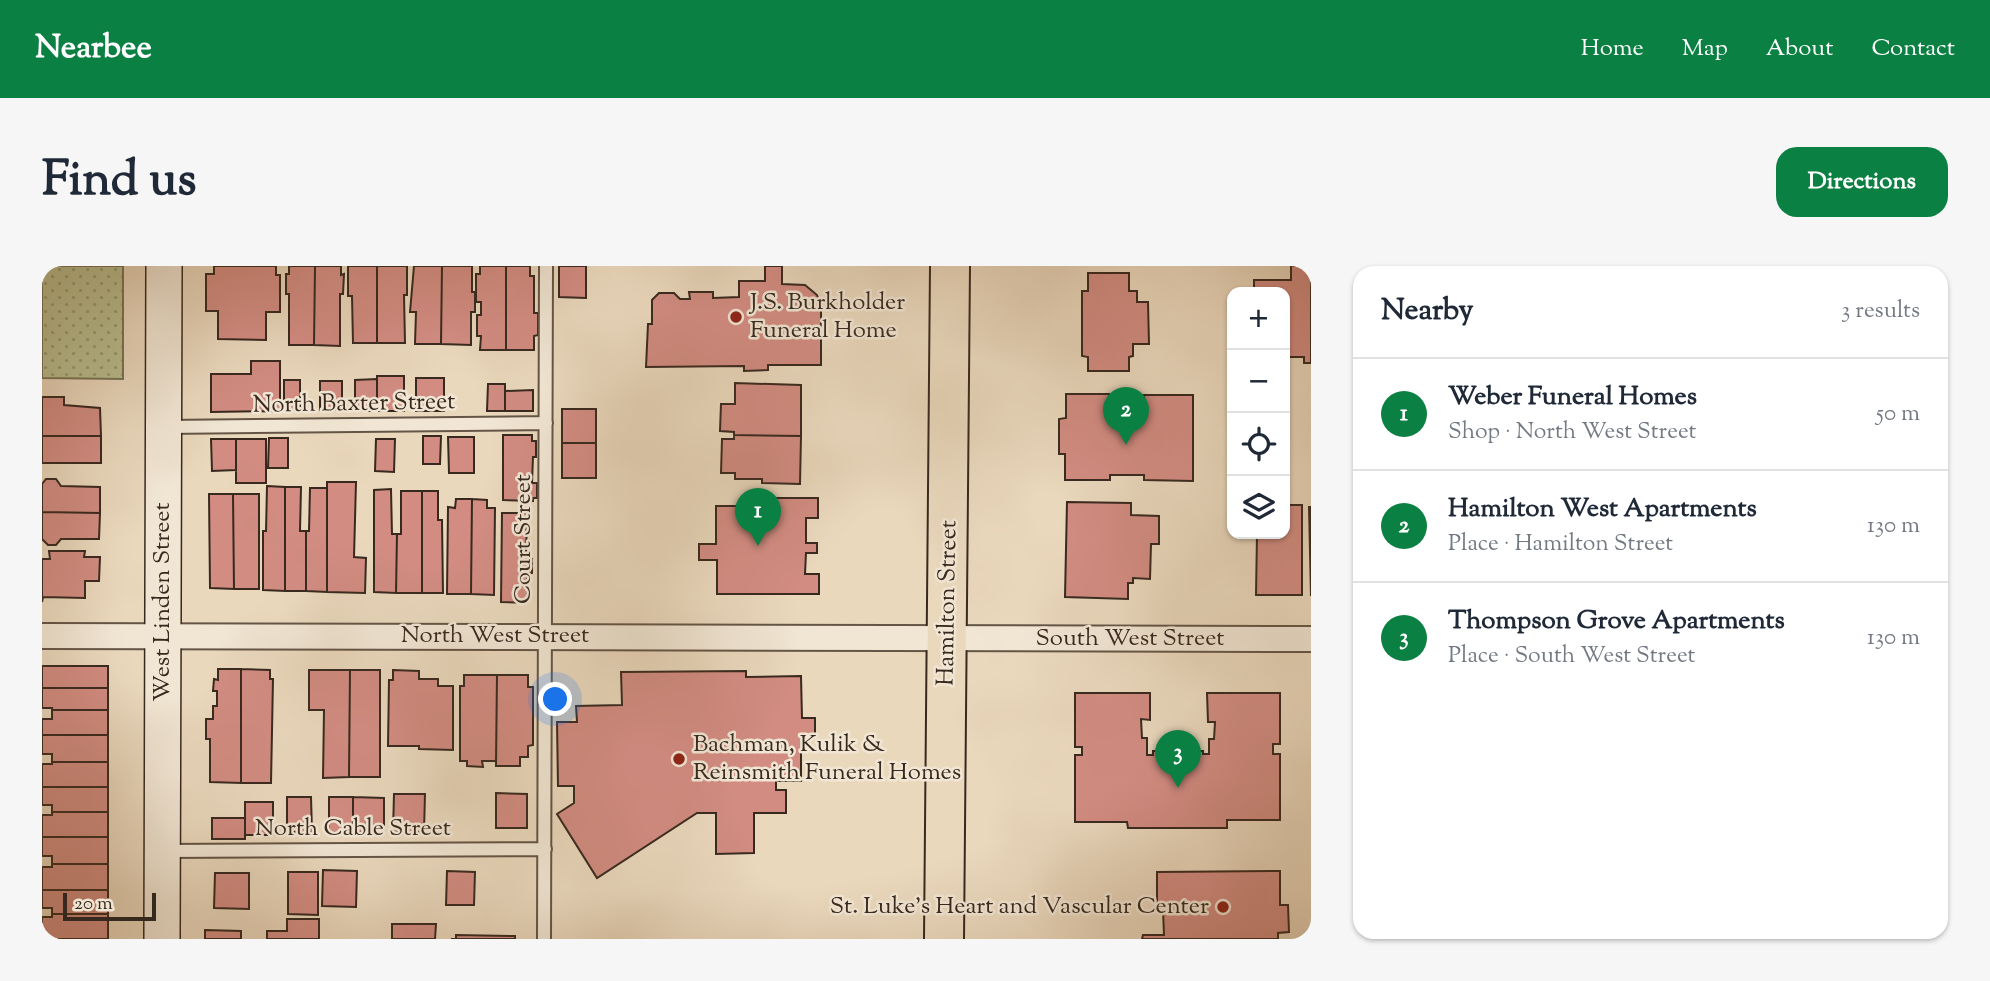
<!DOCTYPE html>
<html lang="en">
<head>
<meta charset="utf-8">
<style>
	:root { --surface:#fff; --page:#f6f6f7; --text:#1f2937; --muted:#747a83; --line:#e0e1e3; --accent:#0b8043 }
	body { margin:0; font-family:"Sorts Mill Goudy",serif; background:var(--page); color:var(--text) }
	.controls { position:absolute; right:21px; top:21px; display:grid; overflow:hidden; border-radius:14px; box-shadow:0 2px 5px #0004 }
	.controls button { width:63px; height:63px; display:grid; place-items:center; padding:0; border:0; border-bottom:2px solid var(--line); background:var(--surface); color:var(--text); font:35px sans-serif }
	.scale { position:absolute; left:21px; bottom:18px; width:93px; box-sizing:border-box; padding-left:7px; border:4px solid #38291f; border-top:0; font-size:19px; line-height:24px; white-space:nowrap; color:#38291f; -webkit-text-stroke:5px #f1e6d4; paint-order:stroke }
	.you { position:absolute; left:514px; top:434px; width:24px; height:24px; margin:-18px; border:5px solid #fff; border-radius:50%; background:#1a73e8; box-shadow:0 0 0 10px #1a73e833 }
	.badge { display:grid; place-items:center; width:46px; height:46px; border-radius:50%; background:var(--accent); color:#fff; font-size:23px; font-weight:700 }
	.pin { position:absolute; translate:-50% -58px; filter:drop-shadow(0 2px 4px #0008) }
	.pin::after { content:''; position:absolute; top:37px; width:24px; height:21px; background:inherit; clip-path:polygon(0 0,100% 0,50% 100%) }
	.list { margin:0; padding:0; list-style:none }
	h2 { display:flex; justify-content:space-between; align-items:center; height:91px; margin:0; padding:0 28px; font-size:30px }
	h2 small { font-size:23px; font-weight:400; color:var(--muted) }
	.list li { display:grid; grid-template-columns:46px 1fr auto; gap:21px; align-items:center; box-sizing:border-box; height:112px; padding:0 28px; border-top:2px solid var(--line) }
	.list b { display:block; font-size:26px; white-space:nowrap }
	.list p { margin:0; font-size:23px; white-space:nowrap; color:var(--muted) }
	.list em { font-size:23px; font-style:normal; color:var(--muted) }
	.icon { flex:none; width:38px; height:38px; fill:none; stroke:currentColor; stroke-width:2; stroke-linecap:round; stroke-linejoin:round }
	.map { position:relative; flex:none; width:1269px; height:673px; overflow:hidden; border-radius:21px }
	header { display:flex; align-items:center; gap:42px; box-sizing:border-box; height:98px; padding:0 35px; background:var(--accent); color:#fff }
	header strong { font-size:33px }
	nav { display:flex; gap:38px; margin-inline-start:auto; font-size:24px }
	.intro { display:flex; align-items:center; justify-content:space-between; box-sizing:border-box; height:168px; padding:0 42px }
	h1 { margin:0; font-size:49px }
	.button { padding:18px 32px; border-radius:21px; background:var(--accent); color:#fff; font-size:24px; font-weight:700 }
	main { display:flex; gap:42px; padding:0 42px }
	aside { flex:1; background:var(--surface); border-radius:21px; box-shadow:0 2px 5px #0004 }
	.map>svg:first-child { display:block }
	.grass { fill:url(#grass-dots); stroke:#787457; stroke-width:2 }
	.building { fill:#d28c82; stroke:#38291f; stroke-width:2 }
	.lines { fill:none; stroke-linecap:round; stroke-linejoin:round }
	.lane-casing { stroke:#645546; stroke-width:16 }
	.street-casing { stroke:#645546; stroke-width:28 }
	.secondary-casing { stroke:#38291f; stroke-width:38 }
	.primary-casing { stroke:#38291f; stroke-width:42 }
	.lane { stroke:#f1e6d4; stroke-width:12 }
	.street { stroke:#f1e6d4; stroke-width:24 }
	.secondary { stroke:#f1e6d4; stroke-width:35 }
	.primary { stroke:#ead8bd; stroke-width:38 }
	.poi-dot { fill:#8f2418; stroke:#f1e6d4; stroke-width:2.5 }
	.labels { text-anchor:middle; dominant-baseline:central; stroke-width:5; stroke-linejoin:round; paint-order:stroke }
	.poi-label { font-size:24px; fill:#38291f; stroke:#f1e6d4; text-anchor:start }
	.street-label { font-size:24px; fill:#38291f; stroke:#f1e6d4 }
</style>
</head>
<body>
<header>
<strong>Nearbee</strong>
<nav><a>Home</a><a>Map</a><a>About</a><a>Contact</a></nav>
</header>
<div class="intro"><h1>Find us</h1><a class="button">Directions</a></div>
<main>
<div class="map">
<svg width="1269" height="673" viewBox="0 0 1269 673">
	<defs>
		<pattern id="grass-dots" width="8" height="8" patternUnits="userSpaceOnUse" patternTransform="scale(1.75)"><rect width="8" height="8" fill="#b9be8f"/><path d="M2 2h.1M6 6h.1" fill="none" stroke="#979a74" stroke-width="1.8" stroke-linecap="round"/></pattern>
	</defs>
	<rect width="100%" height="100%" fill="#ead8bd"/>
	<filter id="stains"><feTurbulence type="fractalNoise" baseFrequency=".00286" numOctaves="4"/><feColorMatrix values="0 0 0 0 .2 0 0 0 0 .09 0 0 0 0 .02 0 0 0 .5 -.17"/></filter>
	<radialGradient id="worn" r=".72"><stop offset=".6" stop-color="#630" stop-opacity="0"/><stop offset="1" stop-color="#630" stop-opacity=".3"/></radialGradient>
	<path class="grass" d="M 0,0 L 81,0 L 81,113 L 0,112 Z"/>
	<path class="building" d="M 172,0 L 234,0 L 234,9 L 238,9 L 238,46 L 224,46 L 224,74 L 176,73 L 176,45 L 164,45 L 164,8 L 172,8 Z
		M 247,0 L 273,0 L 272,79 L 247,79 L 247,28 L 244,28 L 244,8 L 247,8 Z
		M 273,0 L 299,0 L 299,9 L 302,8 L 301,28 L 298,28 L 298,80 L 272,79 Z
		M 306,0 L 335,0 L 335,77 L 311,77 L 310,30 L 306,30 Z
		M 335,0 L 365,0 L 365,29 L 362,29 L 363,77 L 335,77 Z
		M 372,0 L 400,0 L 399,78 L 373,78 L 374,46 L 368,46 Z
		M 400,0 L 430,0 L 430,26 L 433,26 L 433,46 L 429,46 L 429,79 L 399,78 Z
		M 438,0 L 464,0 L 464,84 L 438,84 L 439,70 L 435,70 L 435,49 L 439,49 L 439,36 L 434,36 L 434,8 L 438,8 Z
		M 464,0 L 488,0 L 488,10 L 492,10 L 492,47 L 496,47 L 496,69 L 492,70 L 492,84 L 464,84 Z
		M 517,0 L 544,0 L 544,32 L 517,31 Z
		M 723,0 L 740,0 L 740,18 L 763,19 L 775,29 L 779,40 L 779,99 L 726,99 L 726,104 L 702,105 L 702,100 L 604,101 L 606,58 L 610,58 L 610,34 L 617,27 L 632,27 L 638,33 L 648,33 L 647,26 L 671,26 L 671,32 L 697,31 L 697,15 L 723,15 Z
		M 1249,0 L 1269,0 L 1269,97 L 1262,97 L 1262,91 L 1243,91 L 1243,26 L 1212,26 L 1212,14 L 1249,14 Z
		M 1046,7 L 1087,7 L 1087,25 L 1095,25 L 1095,36 L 1106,36 L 1107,78 L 1091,78 L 1091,90 L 1087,91 L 1087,105 L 1046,105 L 1046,91 L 1040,90 L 1040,25 L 1046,25 Z
		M 209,95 L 238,95 L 238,145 L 169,146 L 169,108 L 209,108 Z
		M 335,110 L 362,110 L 362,145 L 335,145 Z
		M 374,112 L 402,112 L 402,145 L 374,145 Z
		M 335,113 L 335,145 L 313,145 L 313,114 Z
		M 242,114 L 258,114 L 258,144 L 242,144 Z
		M 278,115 L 300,115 L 300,144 L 278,144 Z
		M 693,117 L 759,119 L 759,170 L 692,169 L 692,166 L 678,165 L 679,138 L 693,138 Z
		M 446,118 L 463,118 L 463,145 L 445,145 Z
		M 491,124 L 491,145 L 463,145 L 463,125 Z
		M 1024,128 L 1067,128 L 1067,133 L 1102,133 L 1102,129 L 1151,129 L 1151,215 L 1102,214 L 1102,209 L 1068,209 L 1068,214 L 1023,214 L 1023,188 L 1017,188 L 1017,153 L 1024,152 Z
		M 0,131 L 22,131 L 22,139 L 58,142 L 59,170 L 0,170 Z
		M 520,143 L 554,143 L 554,177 L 520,177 Z
		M 461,169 L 490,169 L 490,175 L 494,175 L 494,191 L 491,191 L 490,217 L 495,217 L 495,232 L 491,232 L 491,235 L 461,234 Z
		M 692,169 L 759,170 L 758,218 L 720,217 L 720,213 L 693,213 L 693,207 L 679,207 L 680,173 L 692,173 Z
		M 0,170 L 59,170 L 59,197 L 0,197 Z
		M 381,170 L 399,170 L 398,198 L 381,198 Z
		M 406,171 L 432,171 L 432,207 L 407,207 Z
		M 227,172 L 246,172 L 246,202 L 226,202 Z
		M 169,173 L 194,173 L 194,204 L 170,205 Z
		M 194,173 L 224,173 L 224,217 L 194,217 Z
		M 334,173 L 353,173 L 352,206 L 333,205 Z
		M 520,177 L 554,177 L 554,212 L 520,212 Z
		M 4,213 L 14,213 L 19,220 L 58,221 L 58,247 L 0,246 L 0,218 Z
		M 285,216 L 314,216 L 312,291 L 324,292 L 323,327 L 285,326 Z
		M 225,220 L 243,221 L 243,325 L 221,324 L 221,265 L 224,265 Z
		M 243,221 L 259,221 L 258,265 L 264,265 L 264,325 L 243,325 Z
		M 268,222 L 285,222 L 285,326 L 264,325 L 264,265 L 267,265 Z
		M 349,223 L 350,268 L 355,268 L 354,327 L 332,326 L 332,224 Z
		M 359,225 L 380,225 L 380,327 L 354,327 L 355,268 L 359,268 Z
		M 380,225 L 396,225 L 396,254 L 400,254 L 401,327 L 380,327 Z
		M 167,228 L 191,228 L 192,323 L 168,322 Z
		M 191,228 L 217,228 L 217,323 L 192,323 Z
		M 713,232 L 776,232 L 776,252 L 764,252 L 764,277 L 775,277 L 775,287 L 764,287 L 763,308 L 777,308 L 777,328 L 675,328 L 675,294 L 657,294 L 657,278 L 674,278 L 674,240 L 713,240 Z
		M 414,233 L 430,233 L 429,328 L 405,328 L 406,241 L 413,242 Z
		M 430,233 L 445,234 L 445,242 L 453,242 L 452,329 L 429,328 Z
		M 1025,236 L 1089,237 L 1089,249 L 1117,250 L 1117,278 L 1109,278 L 1108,313 L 1091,312 L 1091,317 L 1086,317 L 1086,333 L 1023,331 Z
		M 1243,239 L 1260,239 L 1260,329 L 1214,329 L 1215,268 L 1243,268 Z
		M 1267,241 L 1269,241 L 1269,330 Z
		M 0,246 L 58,247 L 57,273 L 19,273 L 14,279 L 6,279 L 0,273 Z
		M 460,247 L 485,247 L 484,294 L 490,293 L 490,307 L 485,308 L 485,337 L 459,336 Z
		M 7,285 L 43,285 L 42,291 L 58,291 L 57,315 L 43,315 L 43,332 L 1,331 L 0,336 L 0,293 L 8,293 Z
		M 0,400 L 66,400 L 66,422 L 0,422 Z
		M 176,403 L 199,403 L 199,517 L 168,516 L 168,473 L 164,473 L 164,453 L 171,453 L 171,440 L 175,440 L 175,425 L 171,425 L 172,413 L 176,414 Z
		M 199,403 L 228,404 L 228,413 L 231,413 L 229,517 L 199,517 Z
		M 267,404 L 308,404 L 307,511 L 281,512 L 282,444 L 267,444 Z
		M 308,404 L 338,404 L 338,511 L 307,511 Z
		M 351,404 L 377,405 L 377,413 L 396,413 L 396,420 L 411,420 L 411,484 L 377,483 L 377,480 L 346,480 L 347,414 L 351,414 Z
		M 704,405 L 704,411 L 759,410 L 760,452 L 773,452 L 773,470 L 759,470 L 759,515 L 734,515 L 734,524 L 744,524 L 744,547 L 712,547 L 712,587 L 674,588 L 674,547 L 655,547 L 555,612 L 515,548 L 532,537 L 532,520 L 516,520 L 515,456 L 535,456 L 534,440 L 580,439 L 579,406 Z
		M 422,409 L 455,409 L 454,495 L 440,495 L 441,501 L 425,500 L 425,495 L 418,495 L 418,420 L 422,420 Z
		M 455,409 L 486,409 L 486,421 L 491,421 L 491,479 L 486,480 L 486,491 L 478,491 L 478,500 L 454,500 Z
		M 0,422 L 66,422 L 66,444 L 10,444 L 10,442 L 0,442 Z
		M 1033,427 L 1108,427 L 1108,454 L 1099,453 L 1100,472 L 1105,472 L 1105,489 L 1111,489 L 1111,485 L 1130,485 L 1130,480 L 1143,480 L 1143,485 L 1161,485 L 1161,488 L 1167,488 L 1167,473 L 1172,473 L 1173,456 L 1166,456 L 1165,427 L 1238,427 L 1238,478 L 1231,478 L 1231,488 L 1238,488 L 1238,554 L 1185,554 L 1185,562 L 1086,562 L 1085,556 L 1033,556 L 1033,489 L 1040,489 L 1040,481 L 1033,481 Z
		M 10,444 L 66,444 L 66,469 L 0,469 L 0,453 L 10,453 Z
		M 0,469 L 66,469 L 66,496 L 10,496 L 10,488 L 0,488 Z
		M 10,496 L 66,496 L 66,521 L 0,521 L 0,498 L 10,498 Z
		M 0,521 L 66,521 L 66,546 L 10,546 L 10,539 L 0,539 Z
		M 454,527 L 485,528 L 485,562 L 454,562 Z
		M 352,528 L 383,528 L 382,566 L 351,566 Z
		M 245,531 L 269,531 L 270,566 L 245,566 Z
		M 287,531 L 311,531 L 311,566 L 287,566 Z
		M 311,531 L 342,532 L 342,566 L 311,566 Z
		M 203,536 L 231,536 L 231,569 L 203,569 Z
		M 10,546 L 66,546 L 66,571 L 0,571 L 0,549 L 10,549 Z
		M 170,552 L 203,552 L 203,573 L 170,573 Z
		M 0,571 L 66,571 L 66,598 L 10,598 L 10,590 L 0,590 Z
		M 10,598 L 66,598 L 66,624 L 0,624 L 0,601 L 10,601 Z
		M 281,604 L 315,605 L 314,641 L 280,640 Z
		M 405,605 L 433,606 L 432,639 L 404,639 Z
		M 1238,605 L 1238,639 L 1246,639 L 1247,666 L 1236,667 L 1236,673 L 1100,673 L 1101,669 L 1122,669 L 1121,644 L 1115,644 L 1115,606 Z
		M 246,606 L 276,606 L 276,649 L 246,648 Z
		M 173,607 L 207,607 L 207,643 L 172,642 Z
		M 0,624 L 66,624 L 66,648 L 10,648 L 10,642 L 0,642 Z
		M 10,648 L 66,648 L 66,673 L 0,673 L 0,651 L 10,651 Z
		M 245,653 L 277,653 L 277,673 L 225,673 L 225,665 L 245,665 Z
		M 350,658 L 394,658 L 393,673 L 350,673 Z
		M 163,664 L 199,665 L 199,673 L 163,673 Z
		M 414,669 L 473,670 L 473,673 L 409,673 L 414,673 Z"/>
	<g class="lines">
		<g class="lane-casing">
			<path id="lane" d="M 123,161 L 504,157
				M 122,585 L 503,583
				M 502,673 L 504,0"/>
		</g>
		<g class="street-casing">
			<path id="street" d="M 0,370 L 1269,373"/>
		</g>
		<g class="secondary-casing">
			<path id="secondary" d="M 120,673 L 122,0"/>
		</g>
		<g class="primary-casing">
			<path id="primary" d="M 902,673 L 908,0"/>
		</g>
		<use href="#lane" class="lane"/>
		<use href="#street" class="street"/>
		<use href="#secondary" class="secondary"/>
		<use href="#primary" class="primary"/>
	</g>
	<g class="poi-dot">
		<circle cx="694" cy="51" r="7"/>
		<circle cx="637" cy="493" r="7"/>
		<circle cx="1181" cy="641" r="7"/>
	</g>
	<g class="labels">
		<g class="poi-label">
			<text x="708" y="37">J.S. Burkholder<tspan x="708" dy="28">Funeral Home</tspan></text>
			<text x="651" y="479">Bachman, Kulik &amp;<tspan x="651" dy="28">Reinsmith Funeral Homes</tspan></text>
			<text x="1167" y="641" text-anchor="end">St. Luke's Heart and Vascular Center</text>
		</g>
		<g class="street-label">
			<text transform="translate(312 138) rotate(-1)">North Baxter Street</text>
			<text transform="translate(482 273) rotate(-90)">Court Street</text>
			<text transform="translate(121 336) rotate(-90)">West Linden Street</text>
			<text transform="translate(906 337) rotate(-89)">Hamilton Street</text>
			<text x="453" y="370">North West Street</text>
			<text x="1088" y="373">South West Street</text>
			<text x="311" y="563">North Cable Street</text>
		</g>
	</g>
	<rect width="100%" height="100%" filter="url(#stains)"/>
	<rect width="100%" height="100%" fill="url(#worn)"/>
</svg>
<div class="controls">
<button>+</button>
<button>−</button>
<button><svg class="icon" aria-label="locate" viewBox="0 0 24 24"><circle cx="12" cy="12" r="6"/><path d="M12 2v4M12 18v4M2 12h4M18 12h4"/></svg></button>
<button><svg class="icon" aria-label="layers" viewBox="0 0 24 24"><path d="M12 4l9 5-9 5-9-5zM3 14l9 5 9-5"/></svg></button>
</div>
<div class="scale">20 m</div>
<div class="you"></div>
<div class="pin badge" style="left:716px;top:280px">1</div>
<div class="pin badge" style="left:1084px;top:179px">2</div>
<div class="pin badge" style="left:1136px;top:522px">3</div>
</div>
<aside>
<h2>Nearby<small>3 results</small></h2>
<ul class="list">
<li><span class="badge">1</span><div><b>Weber Funeral Homes</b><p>Shop · North West Street</p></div><em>50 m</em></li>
<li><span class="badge">2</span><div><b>Hamilton West Apartments</b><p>Place · Hamilton Street</p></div><em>130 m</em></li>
<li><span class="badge">3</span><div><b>Thompson Grove Apartments</b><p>Place · South West Street</p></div><em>130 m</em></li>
</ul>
</aside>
</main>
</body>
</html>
